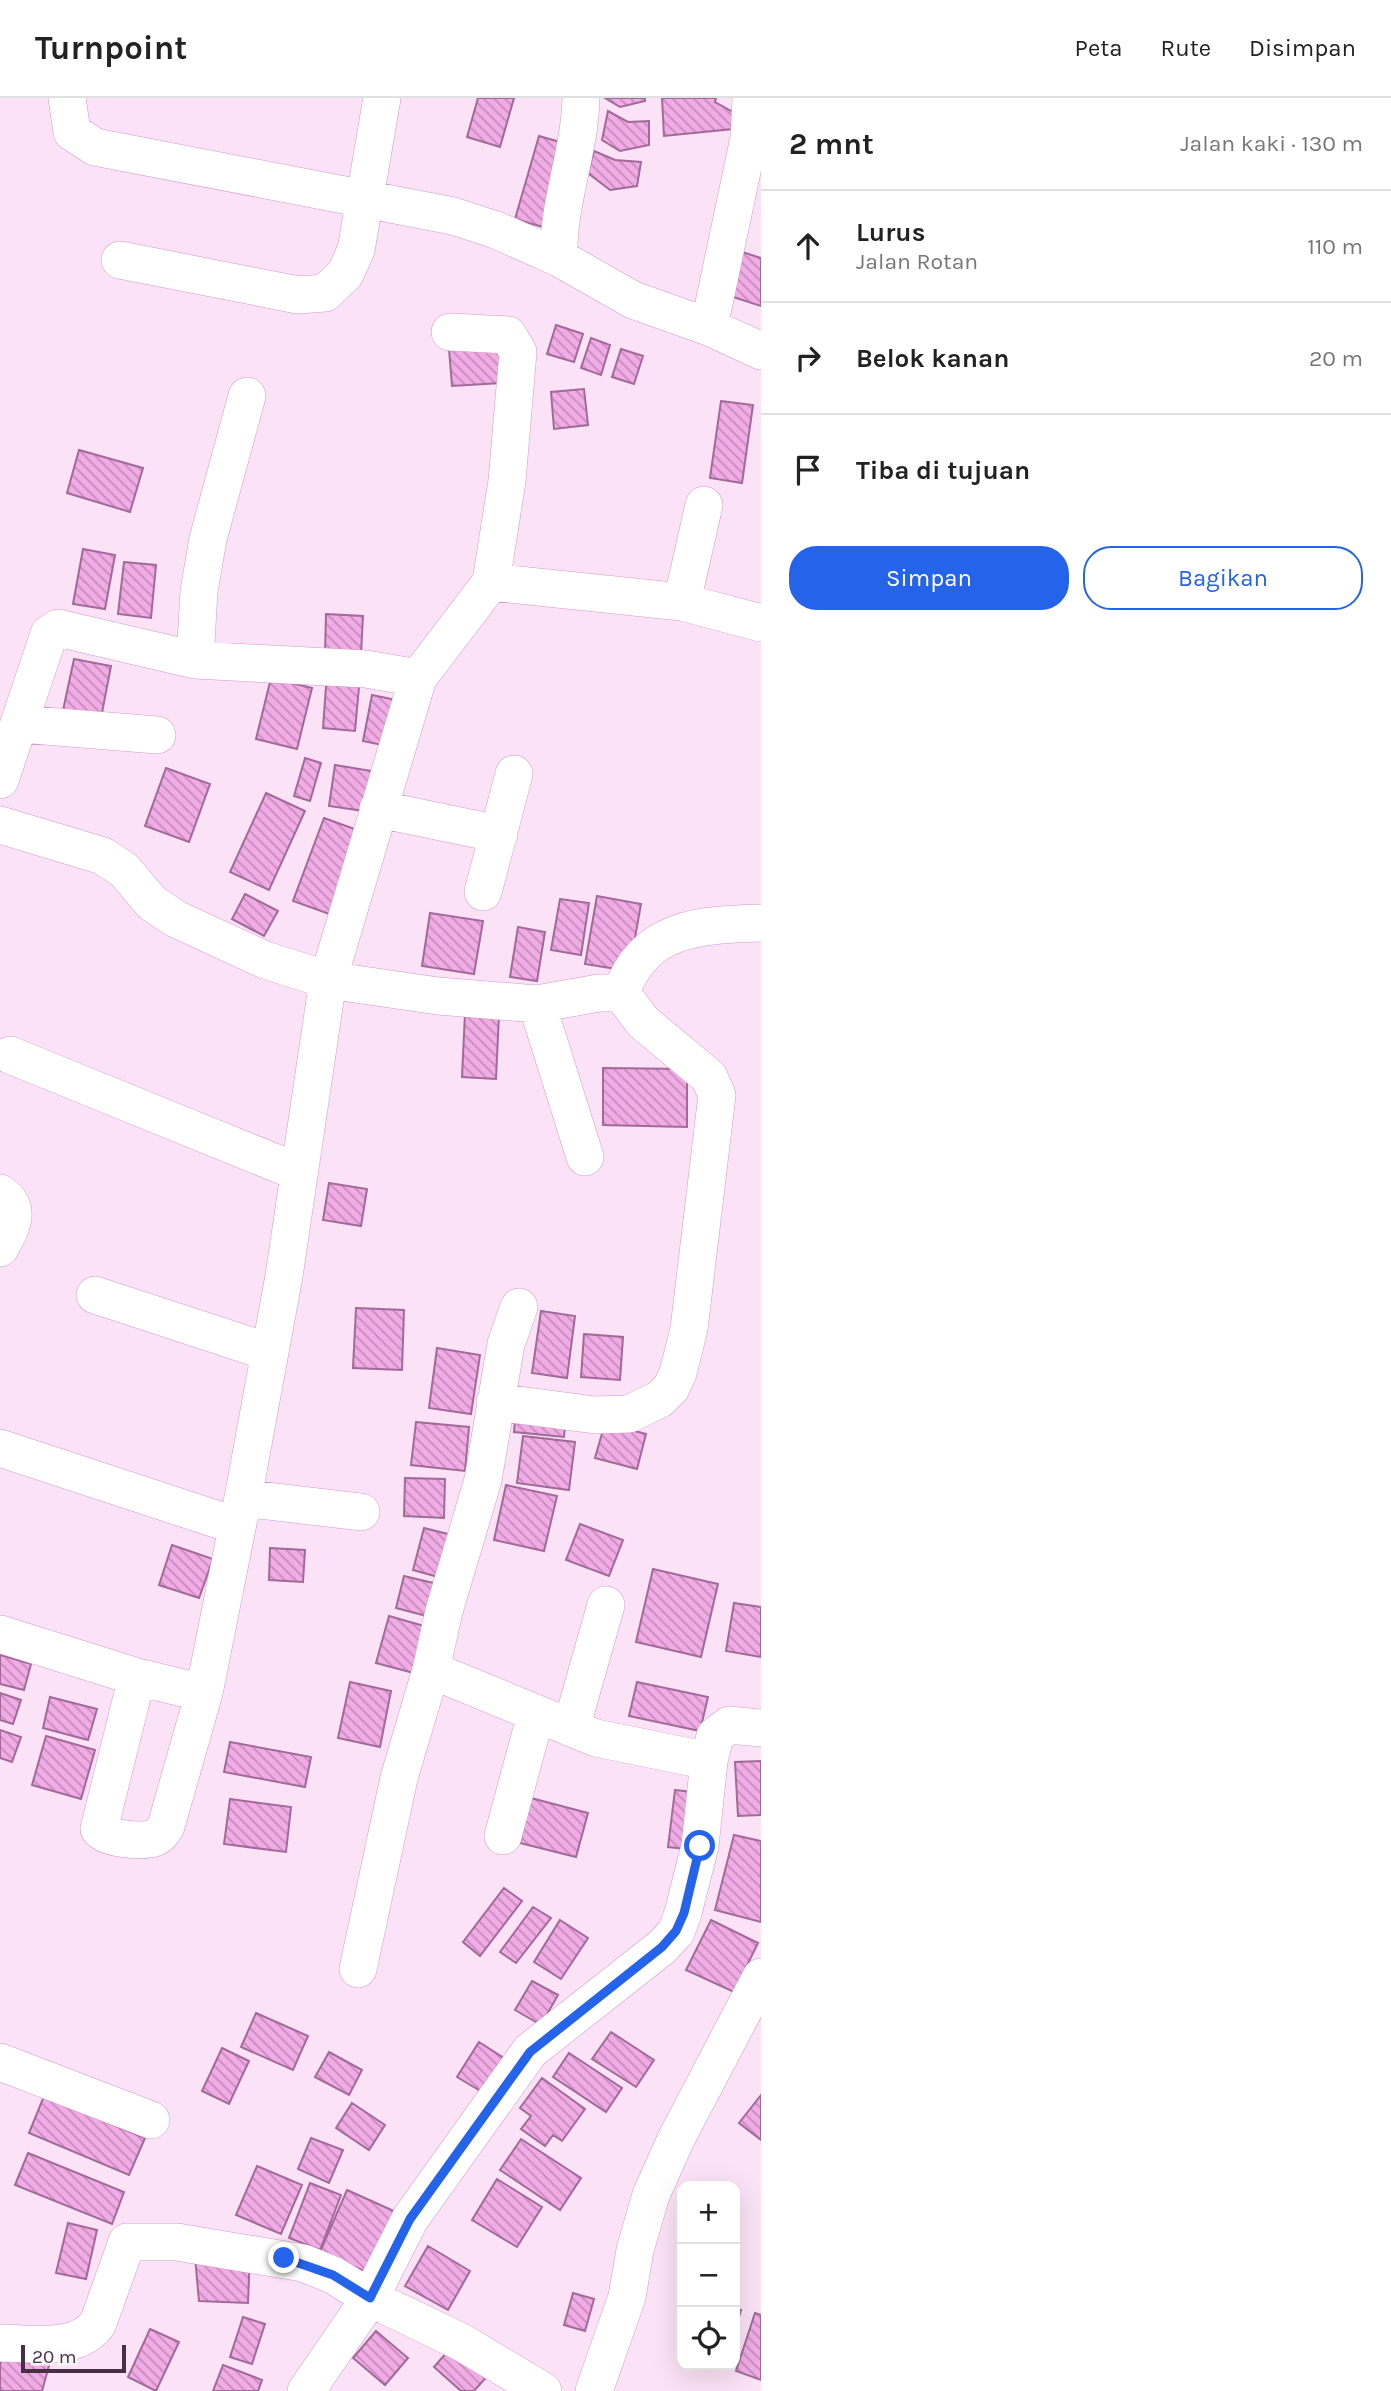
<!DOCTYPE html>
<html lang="id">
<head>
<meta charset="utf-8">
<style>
	:root { --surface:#fff; --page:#f2f2f2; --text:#222; --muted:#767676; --line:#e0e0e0; --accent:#2563eb }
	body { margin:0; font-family:Karla,sans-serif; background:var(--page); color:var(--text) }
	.controls { position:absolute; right:21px; bottom:21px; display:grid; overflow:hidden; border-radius:14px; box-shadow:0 7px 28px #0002 }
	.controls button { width:63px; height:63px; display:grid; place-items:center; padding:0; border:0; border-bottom:2px solid var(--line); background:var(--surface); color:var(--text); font:35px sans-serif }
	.scale { position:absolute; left:21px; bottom:18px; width:105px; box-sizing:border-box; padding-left:7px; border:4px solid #483044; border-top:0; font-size:19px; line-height:24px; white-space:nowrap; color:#483044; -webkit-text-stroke:5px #f8f8f8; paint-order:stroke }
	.stop { position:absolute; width:21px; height:21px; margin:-16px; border:5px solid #2563eb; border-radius:50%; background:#fff }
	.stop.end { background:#2563eb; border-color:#fff; box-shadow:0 2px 7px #0008 }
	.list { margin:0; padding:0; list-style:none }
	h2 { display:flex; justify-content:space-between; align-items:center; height:91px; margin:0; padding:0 28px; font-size:30px }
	h2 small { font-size:23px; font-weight:400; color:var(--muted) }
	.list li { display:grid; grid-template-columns:46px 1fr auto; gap:21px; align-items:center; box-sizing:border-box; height:112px; padding:0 28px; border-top:2px solid var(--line) }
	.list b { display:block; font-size:26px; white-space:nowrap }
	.list p { margin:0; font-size:23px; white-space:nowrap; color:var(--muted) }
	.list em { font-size:23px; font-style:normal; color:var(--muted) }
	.actions { display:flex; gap:14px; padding:21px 28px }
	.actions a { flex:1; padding:16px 0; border:2px solid var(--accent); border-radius:28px; text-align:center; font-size:24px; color:var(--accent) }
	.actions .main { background:var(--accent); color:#fff }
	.icon { flex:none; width:38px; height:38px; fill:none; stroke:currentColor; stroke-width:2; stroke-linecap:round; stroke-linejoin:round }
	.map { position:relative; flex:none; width:761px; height:2293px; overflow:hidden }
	header { display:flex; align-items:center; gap:42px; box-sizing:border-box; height:98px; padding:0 35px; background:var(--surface); border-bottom:2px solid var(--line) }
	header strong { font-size:33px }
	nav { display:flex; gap:38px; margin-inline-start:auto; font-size:24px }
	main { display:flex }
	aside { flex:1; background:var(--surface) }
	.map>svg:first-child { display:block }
	.building { fill:url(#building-back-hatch); stroke:#a16a98; stroke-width:2 }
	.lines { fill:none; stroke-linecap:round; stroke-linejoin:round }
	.minor-casing { stroke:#d399c9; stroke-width:38 }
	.minor { stroke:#fff; stroke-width:37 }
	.route { stroke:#2563eb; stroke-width:9 }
</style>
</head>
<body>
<header>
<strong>Turnpoint</strong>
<nav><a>Peta</a><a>Rute</a><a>Disimpan</a></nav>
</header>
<main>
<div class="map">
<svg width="761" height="2293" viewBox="0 0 761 2293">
	<defs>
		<pattern id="building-back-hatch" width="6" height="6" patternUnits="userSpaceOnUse" patternTransform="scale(1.75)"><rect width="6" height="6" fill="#f1abe5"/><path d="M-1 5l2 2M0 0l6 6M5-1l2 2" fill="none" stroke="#c58cbb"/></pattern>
	</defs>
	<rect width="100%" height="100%" fill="#fbe2f6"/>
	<path class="building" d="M 478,0 L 514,0 L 500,49 L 467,39 Z
		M 605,0 L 645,0 L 645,3 L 620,9 Z
		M 662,0 L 716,0 L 715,4 L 733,14 L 733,31 L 664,38 Z
		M 608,13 L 628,24 L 649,23 L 649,47 L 620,53 L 602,42 Z
		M 539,38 L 574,48 L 550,131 L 515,121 Z
		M 594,53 L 615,62 L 641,64 L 637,88 L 610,92 L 588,75 Z
		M 742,154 L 761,160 L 761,208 L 727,197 Z
		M 556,227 L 583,236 L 574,264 L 547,256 Z
		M 591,240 L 610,247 L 601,277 L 581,270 Z
		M 499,247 L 501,285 L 452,288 L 449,251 Z
		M 621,251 L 643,258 L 634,286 L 612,279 Z
		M 584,291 L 588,327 L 554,331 L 551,294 Z
		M 721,303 L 753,307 L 742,385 L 710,380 Z
		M 79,352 L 143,370 L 130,414 L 67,395 Z
		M 83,451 L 115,457 L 105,511 L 73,506 Z
		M 124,464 L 156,467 L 151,520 L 118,516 Z
		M 326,516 L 363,518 L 361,556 L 325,554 Z
		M 74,561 L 111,568 L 100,625 L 62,617 Z
		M 327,575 L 360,578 L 355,633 L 323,630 Z
		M 271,580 L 312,590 L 297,651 L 256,641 Z
		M 372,597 L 406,604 L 397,650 L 363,643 Z
		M 305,660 L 321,665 L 310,703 L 294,698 Z
		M 335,667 L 378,674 L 371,714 L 329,708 Z
		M 166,670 L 210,686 L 189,744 L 145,728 Z
		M 266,695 L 305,713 L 269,792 L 230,774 Z
		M 324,720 L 363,734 L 332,817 L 293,803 Z
		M 245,796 L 278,813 L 264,838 L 232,821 Z
		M 597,798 L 641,806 L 629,873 L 585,866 Z
		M 560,801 L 589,805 L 581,857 L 551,852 Z
		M 430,815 L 483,823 L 474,876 L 422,868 Z
		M 518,829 L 545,834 L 537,883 L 510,879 Z
		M 465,915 L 499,917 L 496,981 L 462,979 Z
		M 603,970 L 687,971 L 687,1029 L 603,1027 Z
		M 329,1085 L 367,1091 L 361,1128 L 323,1122 Z
		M 356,1210 L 404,1212 L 402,1272 L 353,1270 Z
		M 541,1213 L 575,1218 L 567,1280 L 532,1275 Z
		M 584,1236 L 623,1239 L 620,1282 L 581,1279 Z
		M 437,1250 L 480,1257 L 471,1316 L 429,1310 Z
		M 516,1312 L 566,1316 L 564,1339 L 514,1334 Z
		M 416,1324 L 469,1329 L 465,1373 L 411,1367 Z
		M 605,1325 L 646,1336 L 637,1371 L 595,1360 Z
		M 523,1338 L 575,1344 L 569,1392 L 517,1385 Z
		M 405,1380 L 445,1381 L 444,1420 L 404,1418 Z
		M 506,1387 L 557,1398 L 544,1453 L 494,1442 Z
		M 580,1426 L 623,1442 L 609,1478 L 566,1462 Z
		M 424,1430 L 460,1439 L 449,1482 L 413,1472 Z
		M 172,1447 L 213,1461 L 199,1500 L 159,1487 Z
		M 270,1450 L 305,1452 L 303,1484 L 269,1482 Z
		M 653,1471 L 718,1486 L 701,1559 L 636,1544 Z
		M 404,1478 L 446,1488 L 438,1521 L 396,1510 Z
		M 734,1505 L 761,1509 L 761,1559 L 726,1553 Z
		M 389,1518 L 438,1532 L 425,1578 L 376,1565 Z
		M 0,1557 L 31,1566 L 24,1592 L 0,1586 Z
		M 350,1584 L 391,1593 L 380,1649 L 338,1640 Z
		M 637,1584 L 708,1599 L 700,1633 L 629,1618 Z
		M 0,1595 L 21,1602 L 13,1626 L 0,1622 Z
		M 50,1599 L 97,1611 L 88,1642 L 43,1630 Z
		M 0,1632 L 21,1639 L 12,1664 L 0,1660 Z
		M 46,1638 L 95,1652 L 81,1701 L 32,1687 Z
		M 230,1644 L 311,1659 L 305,1689 L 224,1674 Z
		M 761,1663 L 761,1717 L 738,1718 L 735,1664 Z
		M 675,1692 L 703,1695 L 696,1752 L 668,1749 Z
		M 531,1700 L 588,1715 L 576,1759 L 520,1745 Z
		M 230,1701 L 291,1709 L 286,1754 L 224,1746 Z
		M 734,1737 L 761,1743 L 761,1824 L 715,1812 Z
		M 504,1790 L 522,1803 L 480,1858 L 463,1844 Z
		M 533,1809 L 551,1820 L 516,1865 L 500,1854 Z
		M 560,1822 L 588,1840 L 561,1881 L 534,1864 Z
		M 711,1822 L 758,1845 L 734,1894 L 686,1872 Z
		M 532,1883 L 558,1897 L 541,1927 L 515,1912 Z
		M 256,1915 L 308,1938 L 293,1972 L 241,1949 Z
		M 611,1934 L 654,1962 L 636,1989 L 592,1961 Z
		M 479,1944 L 513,1966 L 492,2000 L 457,1979 Z
		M 222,1950 L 249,1963 L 229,2006 L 202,1993 Z
		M 329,1954 L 362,1972 L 349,1997 L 315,1979 Z
		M 569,1955 L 622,1990 L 606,2014 L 553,1979 Z
		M 542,1980 L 585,2011 L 562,2043 L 553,2037 L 545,2048 L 521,2031 L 531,2018 L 520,2010 Z
		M 761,1997 L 761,2042 L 739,2025 Z
		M 44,1998 L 145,2040 L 129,2077 L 29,2035 Z
		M 352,2005 L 385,2027 L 369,2052 L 336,2030 Z
		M 311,2040 L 343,2052 L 329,2085 L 298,2071 Z
		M 521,2041 L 581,2080 L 560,2112 L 500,2072 Z
		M 28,2055 L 124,2094 L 112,2126 L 15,2087 Z
		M 257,2068 L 302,2087 L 281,2136 L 236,2117 Z
		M 497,2081 L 542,2109 L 517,2149 L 472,2122 Z
		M 310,2085 L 341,2097 L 320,2152 L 289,2140 Z
		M 347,2092 L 405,2118 L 378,2179 L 320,2154 Z
		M 68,2125 L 97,2132 L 86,2181 L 56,2175 Z
		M 194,2148 L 250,2155 L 248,2205 L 199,2203 Z
		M 428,2148 L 470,2173 L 448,2212 L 405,2188 Z
		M 573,2195 L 594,2201 L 585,2233 L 564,2227 Z
		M 735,2211 L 741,2212 L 735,2233 Z
		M 755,2215 L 761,2217 L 761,2282 L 736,2273 Z
		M 243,2219 L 265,2226 L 252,2266 L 230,2259 Z
		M 150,2231 L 179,2244 L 156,2293 L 128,2279 Z
		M 376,2233 L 408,2260 L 385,2287 L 353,2260 Z
		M 455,2245 L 489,2276 L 474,2293 L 461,2293 L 434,2269 Z
		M 5,2250 L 50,2264 L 42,2293 L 0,2293 L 0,2267 Z
		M 223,2267 L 262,2282 L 258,2293 L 213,2293 Z"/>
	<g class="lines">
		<g class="minor-casing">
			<path id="minor" d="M 67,0 L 72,34 L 95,49 L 453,118 L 496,132 L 559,160 L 633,202 L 709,229 L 761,253
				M 559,160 C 557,106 580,54 581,0
				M 120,162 L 298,197 L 325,195 L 345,176 L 356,152 L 382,0
				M 709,229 L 749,40 L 751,0
				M 450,234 L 508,237 L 518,254 L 507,383 L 491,484
				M 682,504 L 704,407
				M 195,562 L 199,493 L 208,441 L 247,298
				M 21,626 L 157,637
				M 0,682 L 49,536 L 58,530 L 195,562 L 366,571 L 418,580 L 491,484 L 682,504 L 761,525
				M 378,711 L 499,736
				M 0,727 L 103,758 L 124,772 L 152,805 L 176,821 L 265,862 L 328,882 L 438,898 L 537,906 L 599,895 L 621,895 C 644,829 699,827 761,825
				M 483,794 L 514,676
				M 537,906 L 585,1059
				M 10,957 L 298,1074
				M 0,1095 C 23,1111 11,1130 0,1150
				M 95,1197 L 269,1254
				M 519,1209 L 506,1246 L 483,1382 L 444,1513 L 431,1572 L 596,1640 L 709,1663
				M 495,1304 L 595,1317 L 629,1316 L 660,1301 L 671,1290 L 678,1275 L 689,1231 L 717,997 L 709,979 L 643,924 L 621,895
				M 0,1350 L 237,1428
				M 243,1400 L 361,1414
				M 0,1536 L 137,1579 L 204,1595
				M 137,1579 L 99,1731 C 106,1741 142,1744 154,1740 C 160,1738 163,1733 166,1728 L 204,1595 L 243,1400 L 284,1178 L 328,882 L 418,580
				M 571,1630 L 606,1507
				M 503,1738 L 536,1616
				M 358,1871 L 399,1680 L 431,1572
				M 0,1964 L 151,2022
				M 0,2245 C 31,2245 79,2254 98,2225 L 127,2144 L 177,2144 L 303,2165 L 333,2177 L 370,2200 L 461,2244 L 543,2293
				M 306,2293 L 370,2200 L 410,2121 L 530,1953 L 662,1849 L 676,1834 L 683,1815 L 700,1748 L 709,1663 L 715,1638 L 729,1627 L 761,1630
				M 594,2293 L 627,2199 L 635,2152 L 651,2097 L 676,2041 L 761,1879"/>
		</g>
		<use href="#minor" class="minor"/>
	</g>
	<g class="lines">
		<path class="route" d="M 284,2160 L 333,2177 L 370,2200 L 410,2121 L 530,1954 L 662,1849 L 676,1833 L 684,1815 L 700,1748"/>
	</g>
</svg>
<div class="controls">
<button>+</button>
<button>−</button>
<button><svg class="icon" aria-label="locate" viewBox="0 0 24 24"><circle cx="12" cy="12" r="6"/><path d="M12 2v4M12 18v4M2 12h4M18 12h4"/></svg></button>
</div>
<div class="scale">20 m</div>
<div class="stop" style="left:700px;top:1748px"></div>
<div class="stop end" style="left:284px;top:2160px"></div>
</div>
<aside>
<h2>2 mnt<small>Jalan kaki · 130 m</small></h2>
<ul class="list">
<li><svg class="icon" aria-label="ahead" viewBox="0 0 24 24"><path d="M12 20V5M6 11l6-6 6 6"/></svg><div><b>Lurus</b><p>Jalan Rotan</p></div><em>110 m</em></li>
<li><svg class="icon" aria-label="right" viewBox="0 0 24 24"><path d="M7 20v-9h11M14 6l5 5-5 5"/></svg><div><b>Belok kanan</b></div><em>20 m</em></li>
<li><svg class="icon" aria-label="arrive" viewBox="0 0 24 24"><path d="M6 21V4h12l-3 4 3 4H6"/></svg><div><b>Tiba di tujuan</b></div></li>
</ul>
<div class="actions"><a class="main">Simpan</a><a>Bagikan</a></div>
</aside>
</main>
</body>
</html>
